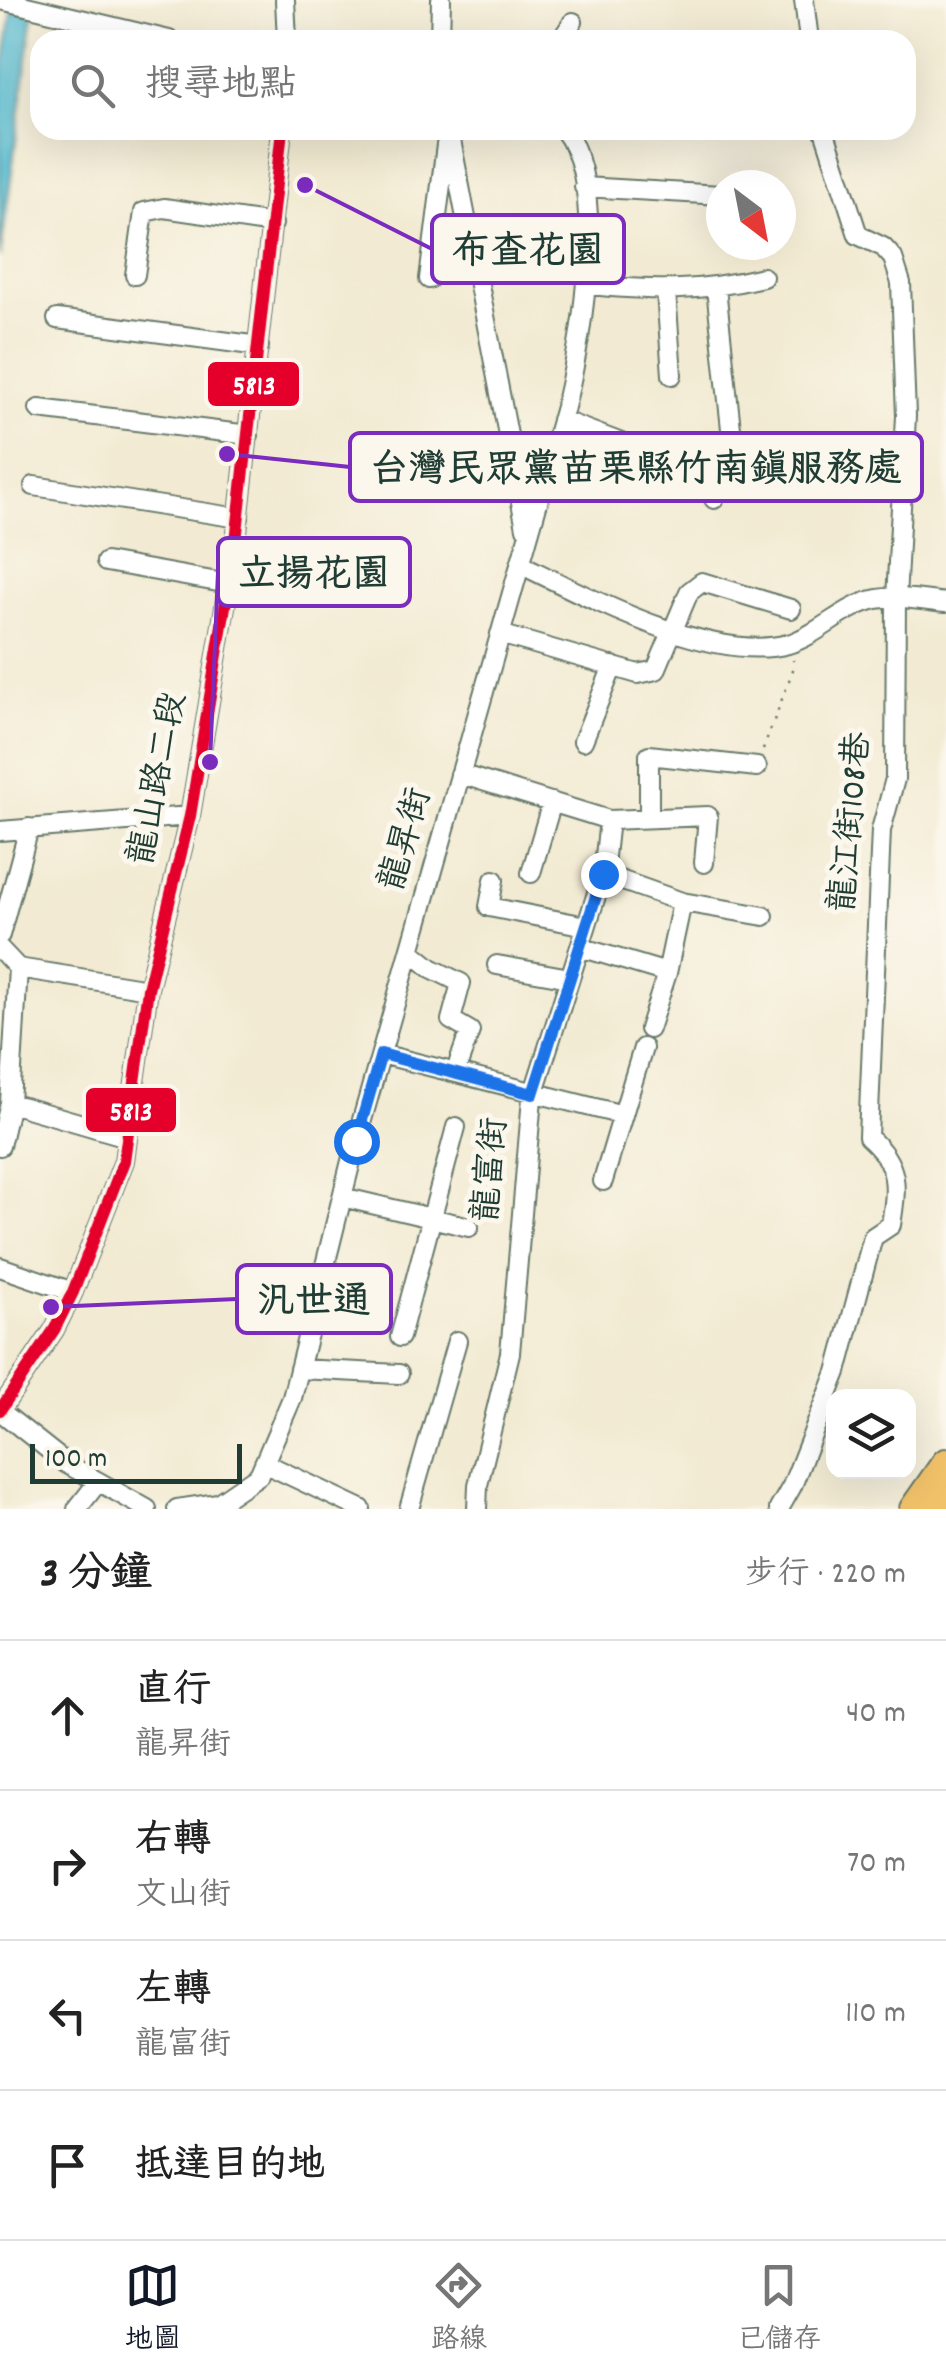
<!DOCTYPE html>
<html lang="zh-TW">
<head>
<meta charset="utf-8">
<style>
	:root { --surface:#fff; --page:#f2f2f2; --text:#222; --muted:#767676; --line:#e0e0e0; --accent:#111827 }
	body { margin:0; font-family:Dekko,"LXGW WenKai TC",sans-serif; background:var(--page); color:var(--text) }
	.controls { position:absolute; right:30px; bottom:30px; display:grid; overflow:hidden; border-radius:20px; box-shadow:0 10px 40px #0002 }
	.controls button { width:90px; height:90px; display:grid; place-items:center; padding:0; border:0; border-bottom:2px solid var(--line); background:var(--surface); color:var(--text); font:50px sans-serif }
	.compass { position:absolute; left:706px; top:170px; width:90px; height:90px; border-radius:50%; background:var(--surface); box-shadow:0 10px 40px #0002; rotate:148deg }
	.scale { position:absolute; left:30px; bottom:25px; width:212px; box-sizing:border-box; padding-left:10px; border:5px solid #1f3d34; border-top:0; font-size:28px; line-height:35px; white-space:nowrap; color:#1f3d34; -webkit-text-stroke:8px #fbf7ec; paint-order:stroke }
	.stop { position:absolute; width:30px; height:30px; margin:-22px; border:8px solid #1a73e8; border-radius:50%; background:#fff }
	.stop.end { background:#1a73e8; border-color:#fff; box-shadow:0 2px 10px #0008 }
	.list { margin:0; padding:0; list-style:none }
	h2 { display:flex; justify-content:space-between; align-items:center; height:130px; margin:0; padding:0 40px; font-size:42px }
	h2 small { font-size:32px; font-weight:400; color:var(--muted) }
	.list li { display:grid; grid-template-columns:65px 1fr auto; gap:30px; align-items:center; box-sizing:border-box; height:150px; padding:0 40px; border-top:2px solid var(--line) }
	.list b { display:block; font-size:38px; white-space:nowrap }
	.list p { margin:0; font-size:32px; white-space:nowrap; color:var(--muted) }
	.list em { font-size:32px; font-style:normal; color:var(--muted) }
	.icon { flex:none; width:55px; height:55px; fill:none; stroke:currentColor; stroke-width:2; stroke-linecap:round; stroke-linejoin:round }
	.map { position:relative; flex:none; width:946px; height:1509px; overflow:hidden }
	.search { position:absolute; background:var(--surface); box-shadow:0 10px 40px #0002; left:30px; right:30px; top:30px; height:110px; display:flex; align-items:center; gap:25px; box-sizing:border-box; padding:0 35px; border-radius:30px; color:var(--muted); font-size:38px }
	.sheet { height:730px; background:var(--surface) }
	nav { display:flex; justify-content:space-around; align-items:center; box-sizing:border-box; height:140px; border-top:2px solid var(--line); background:var(--surface); font-size:28px; color:var(--muted) }
	nav a { display:grid; justify-items:center; gap:5px }
	nav .on { color:var(--accent) }
	.map>svg:first-child { display:block }
	.water { fill:#50b7ce; stroke:#387a81; stroke-width:2.5 }
	.lines { fill:none; stroke-linecap:round; stroke-linejoin:round }
	.minor-casing { stroke:#697a6b; stroke-width:22 }
	.highway-casing { stroke:#697a6b; stroke-width:32 }
	.path { stroke:#697a6b; stroke-width:2.5; stroke-dasharray:2.5 8; stroke-linecap:butt }
	.minor { stroke:#fff; stroke-width:18 }
	.highway { stroke:#f2c26a; stroke-width:28 }
	.bus-1-casing { stroke:#fbf7ec; stroke-width:20 }
	.bus-1 { stroke:#e4002b; stroke-width:12 }
	.route { stroke:#1a73e8; stroke-width:12 }
	.labels { text-anchor:middle; dominant-baseline:central; stroke-width:10; stroke-linejoin:round; paint-order:stroke }
	.street-label { font-size:35px; fill:#1f3d34; stroke:#fbf7ec }
	.leader { fill:none; stroke:#7b2cbf; stroke-width:4 }
	.callout-dot { fill:#7b2cbf; stroke:#fbf7ec; stroke-width:4 }
	.callout { fill:#fbf7ec; stroke:#7b2cbf; stroke-width:4 }
	.callout-label { font-size:38px; text-anchor:middle; font-weight:bold; fill:#1f3d34 }
	.line-badge { stroke:#fbf7ec; stroke-width:4 }
	.badge-label { font-size:28px; text-anchor:middle; font-weight:bold; fill:#fff }
</style>
</head>
<body>
<div class="map">
<svg width="946" height="1509" viewBox="0 0 946 1509">
	<rect width="100%" height="100%" fill="#fbf7ec"/>
	<filter id="ink" filterUnits="userSpaceOnUse"><feTurbulence type="fractalNoise" baseFrequency=".01" numOctaves="2"/><feDisplacementMap in="SourceGraphic" scale="20" xChannelSelector="R" yChannelSelector="G"/><feConvolveMatrix kernelMatrix="1 2 1 2 8 2 1 2 1" color-interpolation-filters="sRGB"/></filter>
	<filter id="wash" filterUnits="userSpaceOnUse"><feTurbulence type="fractalNoise" baseFrequency=".0048" numOctaves="4" result="noise"/><feDisplacementMap in="SourceGraphic" scale="40" xChannelSelector="R" yChannelSelector="G"/><feGaussianBlur stdDeviation="2.25" result="paint"/><feColorMatrix in="noise" values="0 0 0 0 0 0 0 0 0 0 0 0 0 0 0 0 0 1.4 0 .05"/><feComposite in="paint" operator="in"/></filter>
	<g filter="url(#wash)">
		<rect width="100%" height="100%" fill="#f2ead2"/>
		<path class="water" d="M 14,0 L 35,0 L 0,257 L 0,88 Z"/>
	</g>
	<g filter="url(#ink)">
		<g class="lines">
			<g class="minor-casing">
				<path id="minor" d="M 1,0 L 169,40
					M 285,0 L 287,40
					M 804,0 L 809,40
					M 440,40 L 441,0
					M 561,40 L 573,22
					M 449,130 L 526,528
					M 584,187 L 721,195
					M 135,275 L 144,212 L 164,208 L 273,224
					M 429,279 L 446,145
					M 588,285 C 656,291 695,293 763,277
					M 716,288 L 734,457 L 787,451
					M 666,292 L 672,375
					M 57,319 L 259,346
					M 39,409 L 249,435
					M 561,420 L 624,444 L 711,464 L 716,475 L 714,499
					M 34,486 L 239,518
					M 106,562 L 229,584
					M 520,564 C 588,597 712,664 788,644 C 819,635 845,605 877,599 C 898,595 924,601 946,603
					M 500,634 L 638,674 L 656,670 L 689,592 L 702,582 L 791,609
					M 583,741 L 613,666
					M 460,774 L 609,820 L 708,816 L 704,863
					M 649,818 L 649,755 L 757,767
					M 0,831 L 190,816
					M 531,873 L 552,802
					M 603,874 L 682,902 L 764,916
					M 494,880 L 489,907 L 586,926
					M 0,935 L 29,828
					M 580,947 L 667,973 L 649,1029
					M 0,949 L 18,968 L 148,989
					M 410,951 L 431,968 L 461,983 L 451,1020 L 470,1031 L 459,1062
					M 497,965 L 570,978
					M 667,973 L 682,902
					M 381,1054 L 623,1115
					M 10,1103 L 127,1137
					M 0,1146 L 10,1103 L 18,968
					M 603,1181 L 643,1048
					M 342,1197 L 469,1227
					M 0,1267 L 73,1292
					M 400,1337 L 456,1127
					M 299,1369 L 399,1374
					M 0,1410 L 54,1330 L 73,1292 L 124,1161 L 148,989 L 190,816 L 236,541 L 282,130
					M 0,1411 L 67,1464 L 147,1509
					M 264,1463 L 361,1509
					M 77,1509 L 98,1482
					M 177,1509 L 218,1503 L 259,1475 L 292,1398 L 356,1141 L 565,407 C 581,341 609,187 564,130
					M 409,1509 L 457,1341
					M 477,1509 L 478,1485 L 510,1353 L 532,1098 L 603,874 L 609,820
					M 779,1509 L 792,1486 L 837,1372 L 873,1237 L 891,1225 C 897,1186 900,1165 868,1137 L 881,830 L 895,779 L 896,599 L 906,416 L 901,283 L 893,258 L 883,247 L 858,235 L 824,130"/>
			</g>
			<g class="highway-casing">
				<path id="highway" d="M 914,1509 L 946,1463
					M 940,1509 L 946,1499"/>
			</g>
			<path class="path" d="M 763,750 L 794,667 L 793,660"/>
			<use href="#minor" class="minor"/>
			<use href="#highway" class="highway"/>
			<g class="bus-1-casing">
				<path id="bus-1" d="M 0,1410 L 54,1330 L 73,1292 L 124,1161 L 148,989 L 190,816 L 236,541 L 282,130"/>
			</g>
			<use href="#bus-1" class="bus-1"/>
		</g>
	</g>
	<g class="lines" filter="url(#ink)">
		<path class="route" d="M 356,1141 L 381,1054 L 533,1094 L 603,874"/>
	</g>
	<g class="labels">
		<g class="street-label">
			<text transform="translate(160 779) rotate(-79)">龍山路二段</text>
			<text transform="translate(853 822) rotate(-85)">龍江街108巷</text>
			<text transform="translate(408 840) rotate(-74)">龍昇街</text>
			<text transform="translate(493 1170) rotate(-85)">龍富街</text>
		</g>
	</g>
	<path class="leader" d="M305 185L432 249M227 454L350 467M210 762L218 572M51 1307L237 1299"/>
	<g class="callout-dot">
		<circle cx="305" cy="185" r="10"/>
		<circle cx="227" cy="454" r="10"/>
		<circle cx="210" cy="762" r="10"/>
		<circle cx="51" cy="1307" r="10"/>
	</g>
	<g class="callout">
		<rect x="432" y="215" width="192" height="68" rx="10"/>
		<rect x="350" y="433" width="572" height="68" rx="10"/>
		<rect x="218" y="538" width="192" height="68" rx="10"/>
		<rect x="237" y="1265" width="154" height="68" rx="10"/>
	</g>
	<g class="callout-label">
		<text x="528" y="262">布查花園</text>
		<text x="636" y="480">台灣民眾黨苗栗縣竹南鎮服務處</text>
		<text x="314" y="585">立揚花園</text>
		<text x="314" y="1312">汎世通</text>
	</g>
	<g class="line-badge">
		<rect x="206" y="360" width="95" height="48" rx="10" fill="#e4002b"/>
		<rect x="84" y="1086" width="94" height="48" rx="10" fill="#e4002b"/>
	</g>
	<g class="badge-label">
		<text x="254" y="394">5813</text>
		<text x="131" y="1120">5813</text>
	</g>
</svg>
<div class="controls">
<button><svg class="icon" aria-label="layers" viewBox="0 0 24 24"><path d="M12 4l9 5-9 5-9-5zM3 14l9 5 9-5"/></svg></button>
</div>
<svg class="compass" viewBox="-18 -18 36 36"><path d="M0-13l5 13h-10z" fill="#e53935"/><path d="M0 13l5-13h-10z" fill="#767676"/></svg>
<div class="scale">100 m</div>
<div class="stop" style="left:356px;top:1141px"></div>
<div class="stop end" style="left:603px;top:874px"></div>
<div class="search"><svg class="icon" aria-label="search" viewBox="0 0 24 24"><circle cx="10" cy="10" r="6"/><path d="M15 15l6 6"/></svg>搜尋地點</div>
</div>
<section class="sheet">
<h2>3 分鐘<small>步行 · 220 m</small></h2>
<ul class="list">
<li><svg class="icon" aria-label="ahead" viewBox="0 0 24 24"><path d="M12 20V5M6 11l6-6 6 6"/></svg><div><b>直行</b><p>龍昇街</p></div><em>40 m</em></li>
<li><svg class="icon" aria-label="right" viewBox="0 0 24 24"><path d="M7 20v-9h11M14 6l5 5-5 5"/></svg><div><b>右轉</b><p>文山街</p></div><em>70 m</em></li>
<li><svg class="icon" aria-label="left" viewBox="0 0 24 24"><path d="M17 20v-9H6M10 6l-5 5 5 5"/></svg><div><b>左轉</b><p>龍富街</p></div><em>110 m</em></li>
<li><svg class="icon" aria-label="arrive" viewBox="0 0 24 24"><path d="M6 21V4h12l-3 4 3 4H6"/></svg><div><b>抵達目的地</b></div></li>
</ul>
</section>
<nav>
<a class="on"><svg class="icon" aria-label="map" viewBox="0 0 24 24"><path d="M3 6l6-2 6 2 6-2v14l-6 2-6-2-6 2zM9 4v14M15 6v14"/></svg>地圖</a>
<a><svg class="icon" aria-label="directions" viewBox="0 0 24 24"><path d="M12 3l9 9-9 9-9-9zM9 14v-3h6M13 9l2 2-2 2"/></svg>路線</a>
<a><svg class="icon" aria-label="saved" viewBox="0 0 24 24"><path d="M7 4h10v16l-5-4-5 4z"/></svg>已儲存</a>
</nav>
</body>
</html>
